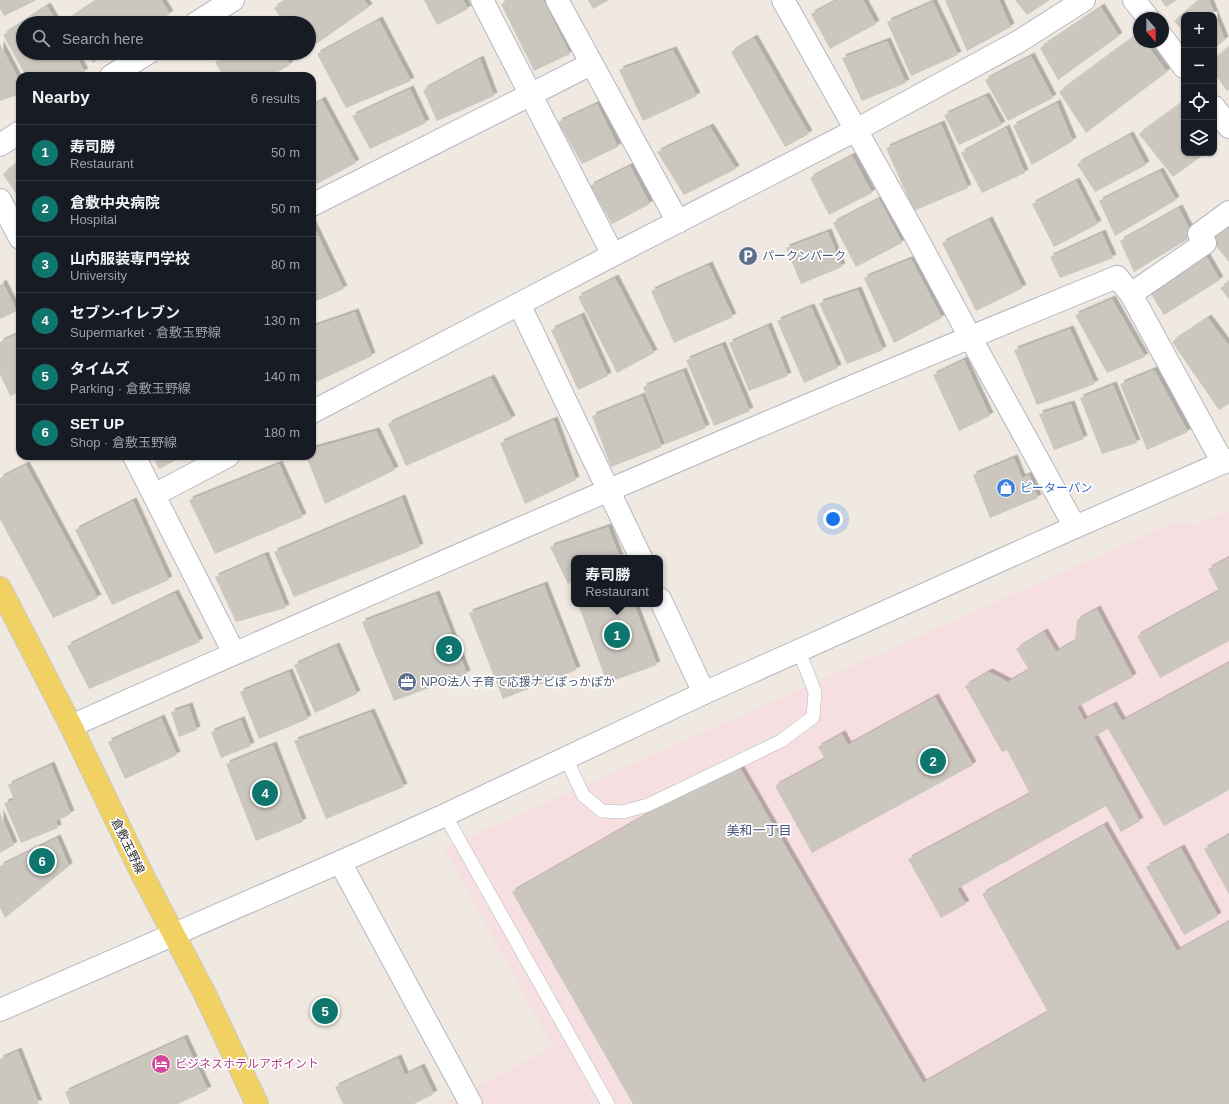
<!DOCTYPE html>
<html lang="en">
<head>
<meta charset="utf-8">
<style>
	:root { --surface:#171b24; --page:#20242c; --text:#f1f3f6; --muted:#9ea1a6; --line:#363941; --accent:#0f766e }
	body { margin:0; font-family:Helvetica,"Noto Sans JP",sans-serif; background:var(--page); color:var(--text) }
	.controls { position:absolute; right:12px; top:12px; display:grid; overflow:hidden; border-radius:8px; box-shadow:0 1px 3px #0004 }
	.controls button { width:36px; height:36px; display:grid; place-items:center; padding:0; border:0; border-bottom:1px solid var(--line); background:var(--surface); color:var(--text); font:20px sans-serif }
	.compass { position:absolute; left:1133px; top:12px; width:36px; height:36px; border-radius:50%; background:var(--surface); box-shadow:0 1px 3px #0004; rotate:159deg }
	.you { position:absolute; left:833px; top:519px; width:14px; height:14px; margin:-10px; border:3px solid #fff; border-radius:50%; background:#1a73e8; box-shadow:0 0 0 6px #1a73e833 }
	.badge { display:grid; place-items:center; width:26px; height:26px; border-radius:50%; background:var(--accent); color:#fff; font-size:13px; font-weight:700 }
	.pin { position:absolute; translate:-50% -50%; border:2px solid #fff; box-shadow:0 1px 4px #0006 }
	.popup { position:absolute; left:571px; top:555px; width:92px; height:52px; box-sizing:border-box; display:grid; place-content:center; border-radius:8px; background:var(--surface); filter:drop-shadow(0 1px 3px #0005); font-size:13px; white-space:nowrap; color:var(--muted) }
	.popup b { font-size:15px; color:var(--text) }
	.popup::after { content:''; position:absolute; left:50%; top:100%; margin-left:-8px; border:8px solid transparent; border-top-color:var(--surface) }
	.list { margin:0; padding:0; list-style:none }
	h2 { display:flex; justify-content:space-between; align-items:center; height:52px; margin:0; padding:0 16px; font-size:17px }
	h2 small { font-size:13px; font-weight:400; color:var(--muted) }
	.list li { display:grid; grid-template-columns:26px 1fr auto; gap:12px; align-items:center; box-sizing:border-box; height:56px; padding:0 16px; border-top:1px solid var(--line) }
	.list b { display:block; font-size:15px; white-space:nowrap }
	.list p { margin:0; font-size:13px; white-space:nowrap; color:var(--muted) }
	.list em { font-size:13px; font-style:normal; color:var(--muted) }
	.icon { flex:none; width:22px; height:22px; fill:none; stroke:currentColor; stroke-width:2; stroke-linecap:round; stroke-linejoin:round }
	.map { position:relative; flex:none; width:1229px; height:1104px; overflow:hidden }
	.search { position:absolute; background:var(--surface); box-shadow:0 1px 3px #0004; left:16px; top:16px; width:300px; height:44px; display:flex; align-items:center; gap:10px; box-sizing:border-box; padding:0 14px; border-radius:22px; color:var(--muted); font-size:15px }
	.panel { position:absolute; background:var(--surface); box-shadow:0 1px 3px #0004; left:16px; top:72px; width:300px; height:388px; border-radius:12px }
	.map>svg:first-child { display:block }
	.medical { fill:#f5dfe0 }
	.building { fill:#cbc7bf; filter:url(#shadow) }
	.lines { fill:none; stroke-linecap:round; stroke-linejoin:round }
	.lane-casing { stroke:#b4b7c1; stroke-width:14 }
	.street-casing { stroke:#b4b7c1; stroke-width:24 }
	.secondary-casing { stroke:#b4b7c1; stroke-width:24 }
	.primary-casing { stroke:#c9c9c9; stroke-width:24 }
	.lane { stroke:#fff; stroke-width:13 }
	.street { stroke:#fff; stroke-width:22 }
	.secondary { stroke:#fff; stroke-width:22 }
	.primary { stroke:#f2d163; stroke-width:22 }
	.labels { text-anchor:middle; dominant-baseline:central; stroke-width:3.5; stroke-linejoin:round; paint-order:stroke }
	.service-label { font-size:12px; fill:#4e5e75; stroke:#fff; text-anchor:start }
	.shop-label { font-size:12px; fill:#366cbe; stroke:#fff; text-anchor:start }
	.street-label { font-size:12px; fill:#2e2e2e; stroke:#fff }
	.hotel-label { font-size:12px; fill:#b23c85; stroke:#fff; text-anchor:start }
	.neighbourhood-label { font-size:13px; fill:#4d5680; stroke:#fff }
</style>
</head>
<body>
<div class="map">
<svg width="1229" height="1104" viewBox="0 0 1229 1104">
	<defs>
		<filter id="shadow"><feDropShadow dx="3.5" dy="-3.5" stdDeviation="0" flood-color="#0004"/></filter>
	</defs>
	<rect width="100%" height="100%" fill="#efe9e1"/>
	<path class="medical" d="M 1229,510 L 1229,1104 L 444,1104 L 553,1047 L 444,848 L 1175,522 L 1196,524 Z"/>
	<path class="building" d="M 0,0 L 37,0 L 4,16 L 0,9 Z
		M 97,0 L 161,0 L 170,14 L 155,23 L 71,23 L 69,19 Z
		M 286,0 L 364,0 L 369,7 L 309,49 L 309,23 L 284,23 L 274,8 Z
		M 424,0 L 463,0 L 468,9 L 437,25 Z
		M 508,0 L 543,0 L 570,54 L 534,71 L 501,4 Z
		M 588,0 L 609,0 L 593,9 Z
		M 838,0 L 863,0 L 876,24 L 830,49 L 811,14 Z
		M 945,0 L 999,0 L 1011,27 L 967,51 Z
		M 1015,0 L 1050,0 L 1027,15 Z
		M 1161,0 L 1177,0 L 1166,7 Z
		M 1199,0 L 1209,0 L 1225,40 L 1214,48 L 1214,15 L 1184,15 L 1184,33 L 1174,21 Z
		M 933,2 L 958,55 L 911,76 L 887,22 Z
		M 47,6 L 57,23 L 23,23 L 23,53 L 74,53 L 85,72 L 76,76 L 26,76 L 3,35 Z
		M 1101,7 L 1119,36 L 1058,80 L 1040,48 Z
		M 379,20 L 411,81 L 346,108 L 317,54 Z
		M 1139,33 L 1139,42 L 1145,42 L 1167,72 L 1086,133 L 1059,92 Z
		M 754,38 L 809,134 L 785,147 L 731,52 Z
		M 887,41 L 906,83 L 862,101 L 842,58 Z
		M 0,44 L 20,82 L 20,94 L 0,101 Z
		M 1229,47 L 1229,90 L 1227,91 L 1214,73 L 1214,59 Z
		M 673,50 L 697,96 L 643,121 L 619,70 Z
		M 87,53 L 108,53 L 93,63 Z
		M 231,53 L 283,53 L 290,65 L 271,76 L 223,76 L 215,62 Z
		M 1031,56 L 1053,98 L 1008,121 L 985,80 Z
		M 480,59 L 494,96 L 437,121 L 423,90 Z
		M 410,89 L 426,123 L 370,149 L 352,116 Z
		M 986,96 L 1002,125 L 959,145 L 944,115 Z
		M 322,100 L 356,163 L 317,184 L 312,175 L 312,106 Z
		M 1183,102 L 1184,104 L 1184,153 L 1206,153 L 1173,177 L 1139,134 Z
		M 1057,103 L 1073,141 L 1032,165 L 1013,126 Z
		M 597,104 L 618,147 L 582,164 L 558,122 Z
		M 941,124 L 968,188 L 914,211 L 886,148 Z
		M 710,127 L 736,169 L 684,195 L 657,152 Z
		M 1006,128 L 1025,173 L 982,193 L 961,153 Z
		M 1130,135 L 1146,165 L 1095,192 L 1077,164 Z
		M 852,156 L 872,193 L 829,215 L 810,178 Z
		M 20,160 L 20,200 L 3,174 Z
		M 630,166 L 650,204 L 612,224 L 590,186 Z
		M 1160,171 L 1176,200 L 1115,236 L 1099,201 Z
		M 1076,181 L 1098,224 L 1054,247 L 1032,204 Z
		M 879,199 L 902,243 L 856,267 L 833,223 Z
		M 1179,208 L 1193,236 L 1134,272 L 1120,241 Z
		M 989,220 L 1023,288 L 976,311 L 942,243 Z
		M 312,223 L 344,289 L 312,303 Z
		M 1229,223 L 1229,262 L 1210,239 Z
		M 828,232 L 842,267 L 801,284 L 786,248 Z
		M 1102,233 L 1113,258 L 1060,278 L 1050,257 Z
		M 1206,256 L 1220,280 L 1164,315 L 1151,294 Z
		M 911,259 L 942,318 L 894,343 L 864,278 Z
		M 709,265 L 733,317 L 674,343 L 651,291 Z
		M 615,278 L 654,353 L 617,373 L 578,297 Z
		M 1229,282 L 1229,299 L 1220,288 Z
		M 3,283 L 17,311 L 0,319 L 0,285 Z
		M 858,290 L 883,350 L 847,364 L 819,303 Z
		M 1112,299 L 1145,357 L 1107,373 L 1075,315 Z
		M 811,307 L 838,368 L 804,383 L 777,321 Z
		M 355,312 L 372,356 L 312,384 L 312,327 Z
		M 581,316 L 608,376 L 578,390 L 551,330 Z
		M 1208,318 L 1229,346 L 1229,404 L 1219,410 L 1172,342 Z
		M 768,326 L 788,376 L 749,391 L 729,343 Z
		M 1070,329 L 1095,384 L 1037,405 L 1014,350 Z
		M 20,333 L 20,392 L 10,396 L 0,374 L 0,342 Z
		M 722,345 L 750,411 L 714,426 L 686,360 Z
		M 964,360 L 990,416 L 959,431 L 933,375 Z
		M 1154,370 L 1188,432 L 1147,450 L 1120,384 Z
		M 683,371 L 706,428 L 666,444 L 643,387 Z
		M 491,378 L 512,419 L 406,466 L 388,424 Z
		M 1113,385 L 1137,443 L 1102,454 L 1080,398 Z
		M 642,396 L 662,447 L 611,467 L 592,416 Z
		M 1071,404 L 1084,439 L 1054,450 L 1039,414 Z
		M 554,420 L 576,480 L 525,504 L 500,443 Z
		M 376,431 L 395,470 L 325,504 L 306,456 L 312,456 L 312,449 Z
		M 152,456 L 184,456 L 159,469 Z
		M 1014,458 L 1022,478 L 1029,475 L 1038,498 L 990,518 L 973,475 Z
		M 279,464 L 303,517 L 215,554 L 189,500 Z
		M 26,465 L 98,598 L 53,618 L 0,519 L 0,478 Z
		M 402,498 L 420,547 L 294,597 L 274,552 Z
		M 133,501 L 169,580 L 112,605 L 75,530 Z
		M 608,527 L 620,558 L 574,558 L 574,581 L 568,584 L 550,547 Z
		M 265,555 L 286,608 L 236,622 L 215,577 Z
		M 1229,558 L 1229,641 L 1160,678 L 1137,636 L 1219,591 L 1208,569 Z
		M 544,585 L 577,670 L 503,699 L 469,613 Z
		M 175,593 L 200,642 L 89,689 L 67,646 Z
		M 436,594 L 467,674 L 394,701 L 362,622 Z
		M 578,604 L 634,604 L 657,665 L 607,683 Z
		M 1097,609 L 1133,677 L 1077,707 L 1084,720 L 1113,705 L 1122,721 L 1229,663 L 1229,790 L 1164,826 L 1108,729 L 1094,737 L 1140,821 L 1121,832 L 1106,806 L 957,889 L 966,904 L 941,918 L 908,859 L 1030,794 L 1007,750 L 1002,752 L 965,686 L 989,672 L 1008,682 L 1029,670 L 1016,649 L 1044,632 L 1056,652 L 1075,641 L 1077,620 Z
		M 336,646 L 357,694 L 315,713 L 294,665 Z
		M 289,672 L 308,719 L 259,739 L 240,692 Z
		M 935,697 L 973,765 L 812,853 L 775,786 L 825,759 L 818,747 L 842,734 L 848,745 Z
		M 189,706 L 197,730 L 179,737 L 171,712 Z
		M 371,712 L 404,787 L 326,819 L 294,741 Z
		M 161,718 L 177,755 L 125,779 L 108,742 Z
		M 241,720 L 251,746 L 221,758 L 211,732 Z
		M 273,745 L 303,822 L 256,841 L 226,764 Z
		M 737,763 L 923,1083 L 1048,1012 L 982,894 L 1104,825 L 1177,951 L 1229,922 L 1229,1104 L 633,1104 L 512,892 Z
		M 51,765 L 71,814 L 56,821 L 58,828 L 21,843 L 4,803 L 14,800 L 8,785 Z
		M 0,813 L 14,845 L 0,853 Z
		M 1229,835 L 1229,894 L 1204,849 Z
		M 57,838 L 69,866 L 5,918 L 0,908 L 0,866 Z
		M 1181,848 L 1218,916 L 1184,935 L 1146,867 Z
		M 184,1038 L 208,1090 L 178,1104 L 70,1104 L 65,1092 Z
		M 18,1051 L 39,1104 L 0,1104 L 0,1059 Z
		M 398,1058 L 405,1075 L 421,1067 L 434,1094 L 414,1104 L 343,1104 L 335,1087 Z"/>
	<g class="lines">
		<g class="lane-casing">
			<path id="lane" d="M 566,758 L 583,795 L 602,811 L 623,812 L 648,805 L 781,741 L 813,717 L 815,692 L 799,651
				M 445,815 L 608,1104"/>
		</g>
		<g class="street-casing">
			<path id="street" d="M 482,0 L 613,255
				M 557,0 L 678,222
				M 783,0 L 914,233 L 970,337 L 1075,527
				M 1134,0 L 1148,18
				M 196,23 L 233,0
				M 1163,38 L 1184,67
				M 111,76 L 148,53
				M 1214,107 L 1229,127
				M 0,145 L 20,132
				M 0,200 L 20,238
				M 312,205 L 591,64
				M 1131,294 L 1205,243 L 1199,234 L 1229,212
				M 519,304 L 641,558
				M 312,412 L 613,255 L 856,130 L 1018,42 L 1084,0
				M 134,456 L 234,653
				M 154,495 L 228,456
				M 660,599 L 704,693
				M 71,726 C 417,572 765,420 1117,277 L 1131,294 L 1223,463
				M 340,862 L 471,1104"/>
		</g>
		<g class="secondary-casing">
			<path id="secondary" d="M 0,1010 L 340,862 L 445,815 L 704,693 L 1075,527 L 1229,460"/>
		</g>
		<g class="primary-casing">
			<path id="primary" d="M 0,588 L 71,726 L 143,876 L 204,992 L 257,1104"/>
		</g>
		<use href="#lane" class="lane"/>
		<use href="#street" class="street"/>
		<use href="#secondary" class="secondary"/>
		<use href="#primary" class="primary"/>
	</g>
	<defs>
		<g id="parking-disc" transform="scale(1)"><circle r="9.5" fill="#5c6f8a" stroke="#fff"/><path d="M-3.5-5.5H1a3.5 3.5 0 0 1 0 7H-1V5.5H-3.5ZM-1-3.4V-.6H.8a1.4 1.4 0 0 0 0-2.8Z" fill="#fff"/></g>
		<g id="shop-disc" transform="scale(1)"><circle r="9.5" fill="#3f7fe0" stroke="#fff"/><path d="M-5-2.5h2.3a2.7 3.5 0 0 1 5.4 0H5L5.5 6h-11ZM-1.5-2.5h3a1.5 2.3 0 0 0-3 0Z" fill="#fff"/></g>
		<g id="office-disc" transform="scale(1)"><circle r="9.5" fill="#5c6f8a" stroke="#fff"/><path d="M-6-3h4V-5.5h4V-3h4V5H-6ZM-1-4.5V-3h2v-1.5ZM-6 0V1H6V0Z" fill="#fff"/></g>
		<g id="hotel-disc" transform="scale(1)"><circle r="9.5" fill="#d1479c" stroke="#fff"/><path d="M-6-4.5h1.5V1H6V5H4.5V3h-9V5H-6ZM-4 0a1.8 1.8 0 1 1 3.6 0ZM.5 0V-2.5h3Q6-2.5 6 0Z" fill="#fff"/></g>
	</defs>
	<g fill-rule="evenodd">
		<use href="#parking-disc" x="748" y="256"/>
		<use href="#shop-disc" x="1006" y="488"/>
		<use href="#office-disc" x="407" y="682"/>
		<use href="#hotel-disc" x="161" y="1064"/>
	</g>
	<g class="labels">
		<g class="service-label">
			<text x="762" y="256">パークンパーク</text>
			<text x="421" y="682">NPO法人子育て応援ナビぽっかぽか</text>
		</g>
		<g class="shop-label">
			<text x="1020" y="488">ピーターパン</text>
		</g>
		<g class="street-label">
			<text transform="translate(128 846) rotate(64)">倉敷玉野線</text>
		</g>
		<g class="hotel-label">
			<text x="175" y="1064">ビジネスホテルアポイント</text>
		</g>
		<g class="neighbourhood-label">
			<text x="759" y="830">美和一丁目</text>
		</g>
	</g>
</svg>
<div class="controls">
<button>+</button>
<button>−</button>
<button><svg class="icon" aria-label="locate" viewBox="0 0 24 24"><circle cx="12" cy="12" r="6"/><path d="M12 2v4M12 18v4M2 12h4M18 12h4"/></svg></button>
<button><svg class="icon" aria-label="layers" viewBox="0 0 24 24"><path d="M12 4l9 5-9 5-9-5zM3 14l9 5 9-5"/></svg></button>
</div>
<svg class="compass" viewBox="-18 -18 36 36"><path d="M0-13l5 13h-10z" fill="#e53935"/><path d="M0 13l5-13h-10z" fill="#9ea1a6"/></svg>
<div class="you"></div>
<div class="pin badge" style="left:617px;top:635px">1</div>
<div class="popup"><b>寿司勝</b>Restaurant</div>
<div class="pin badge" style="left:933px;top:761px">2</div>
<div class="pin badge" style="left:449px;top:649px">3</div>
<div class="pin badge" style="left:265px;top:793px">4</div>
<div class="pin badge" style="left:325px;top:1011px">5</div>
<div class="pin badge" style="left:42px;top:861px">6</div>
<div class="search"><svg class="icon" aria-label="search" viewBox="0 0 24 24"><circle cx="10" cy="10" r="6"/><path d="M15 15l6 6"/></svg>Search here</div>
<section class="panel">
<h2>Nearby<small>6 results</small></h2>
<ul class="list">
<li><span class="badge">1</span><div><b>寿司勝</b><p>Restaurant</p></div><em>50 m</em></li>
<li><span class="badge">2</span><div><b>倉敷中央病院</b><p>Hospital</p></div><em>50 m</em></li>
<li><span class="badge">3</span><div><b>山内服装専門学校</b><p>University</p></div><em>80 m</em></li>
<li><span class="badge">4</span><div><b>セブン-イレブン</b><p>Supermarket · 倉敷玉野線</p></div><em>130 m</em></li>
<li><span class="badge">5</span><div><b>タイムズ</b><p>Parking · 倉敷玉野線</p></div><em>140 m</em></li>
<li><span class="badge">6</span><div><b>SET UP</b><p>Shop · 倉敷玉野線</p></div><em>180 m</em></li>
</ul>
</section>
</div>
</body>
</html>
